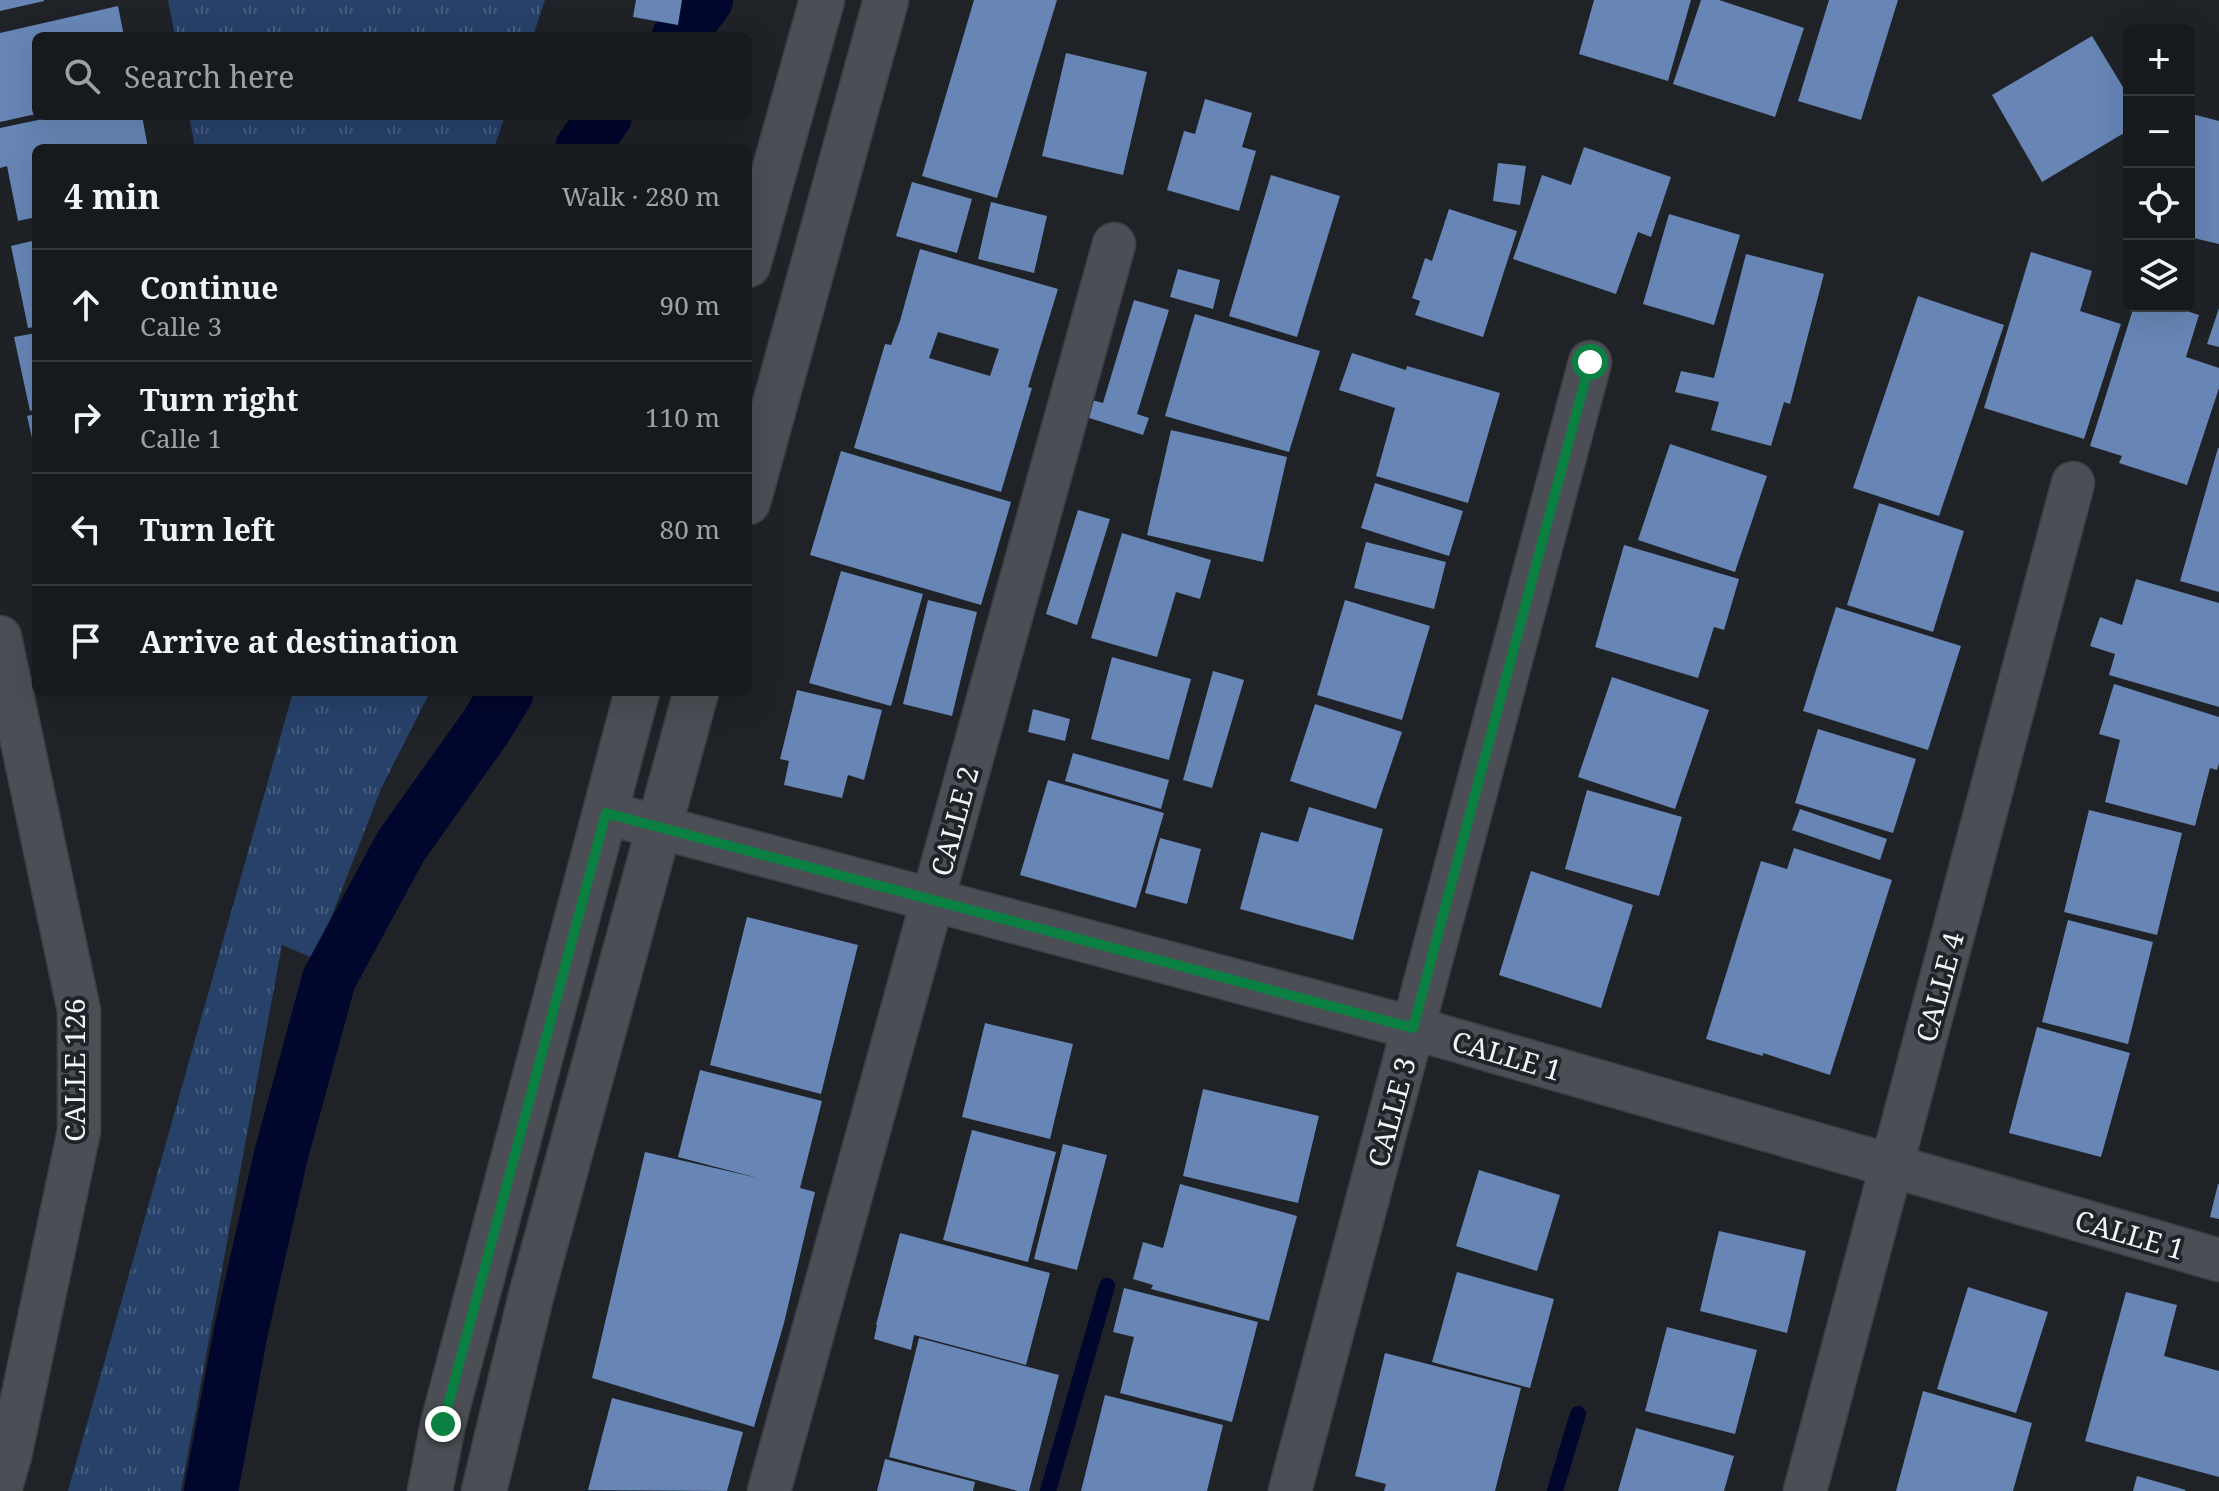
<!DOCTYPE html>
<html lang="en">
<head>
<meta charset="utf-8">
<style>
	:root { --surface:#171a1d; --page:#24272a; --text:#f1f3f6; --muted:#9ea1a4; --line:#36383b }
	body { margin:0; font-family:"Noto Serif",serif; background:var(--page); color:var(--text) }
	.controls { position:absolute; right:24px; top:24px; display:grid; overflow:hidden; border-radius:12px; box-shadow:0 8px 32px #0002 }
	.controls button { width:72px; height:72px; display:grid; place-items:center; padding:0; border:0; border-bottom:2px solid var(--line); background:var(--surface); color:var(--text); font:40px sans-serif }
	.stop { position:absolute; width:24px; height:24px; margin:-18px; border:6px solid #0b8043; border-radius:50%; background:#fff }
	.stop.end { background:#0b8043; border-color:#fff; box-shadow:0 2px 8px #0008 }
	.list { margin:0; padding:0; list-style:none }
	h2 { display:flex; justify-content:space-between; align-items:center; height:104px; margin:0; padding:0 32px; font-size:34px }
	h2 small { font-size:26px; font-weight:400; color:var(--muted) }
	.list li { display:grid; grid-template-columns:52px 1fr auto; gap:24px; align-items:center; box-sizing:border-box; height:112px; padding:0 32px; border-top:2px solid var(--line) }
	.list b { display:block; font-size:30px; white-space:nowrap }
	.list p { margin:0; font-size:26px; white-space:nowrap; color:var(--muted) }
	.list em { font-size:26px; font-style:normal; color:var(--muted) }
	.icon { flex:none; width:44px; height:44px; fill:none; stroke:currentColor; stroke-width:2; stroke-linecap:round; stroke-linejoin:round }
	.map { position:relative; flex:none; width:2219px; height:1491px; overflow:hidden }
	.search { position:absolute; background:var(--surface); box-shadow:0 8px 32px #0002; left:32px; top:32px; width:720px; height:88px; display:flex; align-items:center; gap:20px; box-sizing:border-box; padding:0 28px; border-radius:12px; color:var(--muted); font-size:30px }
	.panel { position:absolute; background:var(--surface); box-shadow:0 8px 32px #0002; left:32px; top:144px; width:720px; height:552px; border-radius:12px }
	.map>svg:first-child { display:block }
	.grass { fill:url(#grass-tufts) }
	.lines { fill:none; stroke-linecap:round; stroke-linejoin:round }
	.stream { stroke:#00062c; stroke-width:16 }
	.canal { stroke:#00062c; stroke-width:54 }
	.building { fill:#6786b6; fill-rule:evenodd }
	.minor-casing { stroke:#3c3f43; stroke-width:45 }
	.tertiary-casing { stroke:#3c3f43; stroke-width:47 }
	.minor { stroke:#4b4e54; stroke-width:42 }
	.tertiary { stroke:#4b4e54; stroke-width:44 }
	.route { stroke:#0b8043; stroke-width:10 }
	.labels { text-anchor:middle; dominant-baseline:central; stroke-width:8; stroke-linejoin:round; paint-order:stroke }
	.street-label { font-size:28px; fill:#f2f5f8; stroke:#1f2227 }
</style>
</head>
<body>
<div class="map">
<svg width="2219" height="1491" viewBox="0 0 2219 1491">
	<defs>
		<pattern id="grass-tufts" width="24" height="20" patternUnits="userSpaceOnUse" patternTransform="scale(2)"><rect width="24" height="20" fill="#274169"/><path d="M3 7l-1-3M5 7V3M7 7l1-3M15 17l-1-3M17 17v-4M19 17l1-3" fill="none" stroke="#475d7f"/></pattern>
	</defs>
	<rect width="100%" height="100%" fill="#1f2227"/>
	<path class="grass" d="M 168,0 L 545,0 L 533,36 L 175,36 Z
		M 189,116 L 505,116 L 494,148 L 195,148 Z
		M 293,692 L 430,692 L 381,789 L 315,959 L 282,945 L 181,1491 L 68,1491 Z"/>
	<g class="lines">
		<path class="stream" d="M 1048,1491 L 1107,1286
			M 1555,1491 L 1578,1414"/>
		<path class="canal" d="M 679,36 L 706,0
			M 582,148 L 605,116
			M 211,1491 L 241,1331 L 281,1155 L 329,979 L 401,846 L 485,728 L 507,692"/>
	</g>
	<path class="building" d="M 0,0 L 44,0 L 44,1 L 0,11 Z
		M 636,0 L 682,0 L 678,25 L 633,17 Z
		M 974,0 L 1057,0 L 997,198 L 922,176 Z
		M 1594,0 L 1691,0 L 1668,81 L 1579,54 Z
		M 1701,0 L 1719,0 L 1804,28 L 1775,117 L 1673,84 Z
		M 1829,0 L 1898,0 L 1861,120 L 1798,101 Z
		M 118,6 L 124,36 L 36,36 L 36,114 L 0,122 L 0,33 Z
		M 2092,36 L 2129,97 L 2129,130 L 2042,182 L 1992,95 Z
		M 1066,53 L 1147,72 L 1123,175 L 1042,156 Z
		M 1205,99 L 1252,113 L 1242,147 L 1256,151 L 1239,211 L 1167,190 L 1184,131 L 1195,134 Z
		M 2192,114 L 2219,121 L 2219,244 L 2189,237 L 2189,127 Z
		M 57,116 L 142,116 L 148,148 L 36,148 L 36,217 L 18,221 L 7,166 L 0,168 L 0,128 Z
		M 1584,147 L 1671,177 L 1651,237 L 1638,232 L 1616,294 L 1513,259 L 1542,175 L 1571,185 Z
		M 1498,163 L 1526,166 L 1520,205 L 1493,201 Z
		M 1271,175 L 1340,196 L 1297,337 L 1229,316 Z
		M 912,182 L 972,199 L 957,253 L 896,236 Z
		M 991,202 L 1047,216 L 1034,273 L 978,259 Z
		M 1449,209 L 1517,231 L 1483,337 L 1415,315 L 1420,301 L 1412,298 L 1425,258 L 1432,261 Z
		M 1669,214 L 1740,235 L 1714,325 L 1643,304 Z
		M 36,240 L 36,327 L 28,328 L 11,246 Z
		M 920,249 L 1058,289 L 1028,387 L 1032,388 L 1001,492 L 854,448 L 885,344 L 891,345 L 900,321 ZM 938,332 L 999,349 L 990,376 L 929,358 Z
		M 2031,252 L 2092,271 L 2080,311 L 2121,324 L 2084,439 L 1984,408 Z
		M 1746,254 L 1824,274 L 1790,404 L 1784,402 L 1771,446 L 1711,430 L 1719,402 L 1675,392 L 1681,371 L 1714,378 Z
		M 1178,269 L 1220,280 L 1213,309 L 1170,297 Z
		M 1918,296 L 2004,325 L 1939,516 L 1853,488 Z
		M 1134,300 L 1169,310 L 1137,414 L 1149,418 L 1143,435 L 1086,417 L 1092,400 L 1103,403 Z
		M 2134,306 L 2171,306 L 2199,315 L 2186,357 L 2219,368 L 2219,388 L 2187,485 L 2119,463 L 2122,456 L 2090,446 Z
		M 2219,308 L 2219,347 L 2207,344 Z
		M 1195,314 L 1320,351 L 1289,452 L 1165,416 Z
		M 36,333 L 36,409 L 30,411 L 14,337 Z
		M 1352,353 L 1406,370 L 1407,366 L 1500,393 L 1468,503 L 1376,476 L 1395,408 L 1339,390 Z
		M 36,414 L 36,451 L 35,451 L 27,416 Z
		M 1171,430 L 1287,457 L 1263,562 L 1147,535 Z
		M 1670,444 L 1767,476 L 1735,572 L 1638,540 Z
		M 2218,448 L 2219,448 L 2219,592 L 2180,581 Z
		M 841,451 L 1011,502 L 981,605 L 810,555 Z
		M 1375,483 L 1463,511 L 1449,556 L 1361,528 Z
		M 1879,503 L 1964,531 L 1933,632 L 1847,605 Z
		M 1078,510 L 1110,519 L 1077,625 L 1046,614 Z
		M 1122,533 L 1211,560 L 1200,599 L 1176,592 L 1157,657 L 1091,638 Z
		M 1366,542 L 1446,562 L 1434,609 L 1354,588 Z
		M 1624,545 L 1739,579 L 1724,630 L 1714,627 L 1698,678 L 1595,647 Z
		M 841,571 L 923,594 L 891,706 L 809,683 Z
		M 2136,579 L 2219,603 L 2219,707 L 2109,675 L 2115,654 L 2090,646 L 2100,617 L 2122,625 Z
		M 928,600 L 977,612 L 952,716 L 903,704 Z
		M 1345,600 L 1430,626 L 1402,720 L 1317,695 Z
		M 1836,607 L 1961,646 L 1928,750 L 1803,711 Z
		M 1112,657 L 1191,679 L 1169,760 L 1091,739 Z
		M 1213,671 L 1244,680 L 1212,788 L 1183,780 Z
		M 1612,677 L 1709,710 L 1675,809 L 1578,777 Z
		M 2114,684 L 2219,717 L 2219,763 L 2217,770 L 2210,768 L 2195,826 L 2105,802 L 2120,740 L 2099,734 Z
		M 797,690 L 882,710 L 864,780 L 848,775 L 842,798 L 784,785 L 789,761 L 780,759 Z
		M 1315,704 L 1402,732 L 1376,809 L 1290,781 Z
		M 1033,709 L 1070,719 L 1065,741 L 1028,732 Z
		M 1818,729 L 1916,759 L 1893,833 L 1795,803 Z
		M 1073,753 L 1169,780 L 1161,809 L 1065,781 Z
		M 1048,780 L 1164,813 L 1136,908 L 1020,875 Z
		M 1587,790 L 1682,817 L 1659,896 L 1565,869 Z
		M 1309,807 L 1383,829 L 1353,940 L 1240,909 L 1261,832 L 1298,842 Z
		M 1800,809 L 1887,839 L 1880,860 L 1792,830 Z
		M 2089,810 L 2182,833 L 2157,935 L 2064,912 Z
		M 1160,838 L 1201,849 L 1187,904 L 1145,893 Z
		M 1794,848 L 1892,880 L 1830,1075 L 1763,1053 L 1763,1056 L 1706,1039 L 1761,861 L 1787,869 Z
		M 1531,871 L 1633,905 L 1601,1008 L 1499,975 Z
		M 747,917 L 858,945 L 821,1094 L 710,1065 Z
		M 2068,920 L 2153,942 L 2128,1044 L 2042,1022 Z
		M 985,1023 L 1073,1044 L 1050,1139 L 962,1117 Z
		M 2037,1027 L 2130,1053 L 2101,1157 L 2009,1133 Z
		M 700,1070 L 822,1101 L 800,1188 L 815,1192 L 784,1323 L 754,1427 L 592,1378 L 645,1152 L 758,1178 L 678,1157 Z
		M 1203,1089 L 1319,1116 L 1298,1203 L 1183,1176 Z
		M 972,1130 L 1056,1152 L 1028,1262 L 943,1240 Z
		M 1063,1144 L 1107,1155 L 1077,1270 L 1034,1259 Z
		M 1479,1170 L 1560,1195 L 1537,1271 L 1456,1246 Z
		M 1180,1184 L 1297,1216 L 1269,1321 L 1151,1289 L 1153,1285 L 1133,1279 L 1143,1242 L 1163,1248 Z
		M 2218,1184 L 2219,1184 L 2219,1219 L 2210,1217 Z
		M 1719,1231 L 1806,1251 L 1787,1333 L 1700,1311 Z
		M 900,1233 L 1050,1273 L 1026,1365 L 914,1335 L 911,1350 L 874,1339 L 877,1325 L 876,1325 Z
		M 1457,1272 L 1554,1299 L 1530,1388 L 1432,1362 Z
		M 1968,1287 L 2048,1312 L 2016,1413 L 1937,1389 Z
		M 1124,1288 L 1258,1322 L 1232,1422 L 1120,1393 L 1134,1337 L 1113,1332 Z
		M 2126,1292 L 2177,1305 L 2164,1356 L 2219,1371 L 2219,1477 L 2085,1441 Z
		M 1667,1327 L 1757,1350 L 1735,1434 L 1645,1411 Z
		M 919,1338 L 1059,1375 L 1029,1491 L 1018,1491 L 889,1457 Z
		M 1385,1353 L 1521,1388 L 1495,1491 L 1384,1491 L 1386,1484 L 1355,1476 Z
		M 1923,1391 L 2032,1423 L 2013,1491 L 1896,1491 Z
		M 1105,1395 L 1223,1425 L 1207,1491 L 1081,1491 Z
		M 612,1398 L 743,1432 L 727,1491 L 588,1490 Z
		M 1636,1428 L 1734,1456 L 1724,1491 L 1618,1491 Z
		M 885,1459 L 975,1482 L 973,1491 L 877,1491 Z
		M 2137,1476 L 2186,1490 L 2185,1491 L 2133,1491 Z"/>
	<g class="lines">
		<g class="minor-casing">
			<path id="minor" d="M 0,637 L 79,1011 L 79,1131 L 10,1456 L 0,1490
				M 606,813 L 1413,1028 L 2219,1260
				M 769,1491 L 1114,244
				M 1290,1491 L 1590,362
				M 1805,1491 L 2073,483"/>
		</g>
		<g class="tertiary-casing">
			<path id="tertiary" d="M 748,265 L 822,0
				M 748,502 L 886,0
				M 430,1491 L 443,1424 L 637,692
				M 484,1491 L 531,1296 L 696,692"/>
		</g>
		<use href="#minor" class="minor"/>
		<use href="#tertiary" class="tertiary"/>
	</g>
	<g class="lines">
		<path class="route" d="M 443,1424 L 606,813 L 1413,1028 L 1590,362"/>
	</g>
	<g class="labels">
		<g class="street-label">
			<text transform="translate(954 821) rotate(-75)">CALLE 2</text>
			<text transform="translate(1939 987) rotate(-75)">CALLE 4</text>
			<text transform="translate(1507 1055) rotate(16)">CALLE 1</text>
			<text transform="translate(74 1070) rotate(-90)">CALLE 126</text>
			<text transform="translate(1391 1112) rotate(-75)">CALLE 3</text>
			<text transform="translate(2130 1234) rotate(16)">CALLE 1</text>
		</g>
	</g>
</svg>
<div class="controls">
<button>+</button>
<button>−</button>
<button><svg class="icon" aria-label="locate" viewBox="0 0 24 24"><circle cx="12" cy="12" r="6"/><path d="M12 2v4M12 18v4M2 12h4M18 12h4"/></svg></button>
<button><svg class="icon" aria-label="layers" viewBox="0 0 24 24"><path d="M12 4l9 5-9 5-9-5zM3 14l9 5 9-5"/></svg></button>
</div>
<div class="stop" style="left:1590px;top:362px"></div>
<div class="stop end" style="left:443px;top:1424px"></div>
<div class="search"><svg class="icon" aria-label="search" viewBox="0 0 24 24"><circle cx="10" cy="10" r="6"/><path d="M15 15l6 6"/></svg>Search here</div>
<section class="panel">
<h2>4 min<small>Walk · 280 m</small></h2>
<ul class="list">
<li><svg class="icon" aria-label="ahead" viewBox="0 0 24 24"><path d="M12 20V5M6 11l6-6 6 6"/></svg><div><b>Continue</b><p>Calle 3</p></div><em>90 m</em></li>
<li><svg class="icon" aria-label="right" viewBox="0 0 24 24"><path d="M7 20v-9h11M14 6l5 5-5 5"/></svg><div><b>Turn right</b><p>Calle 1</p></div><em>110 m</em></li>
<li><svg class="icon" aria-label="left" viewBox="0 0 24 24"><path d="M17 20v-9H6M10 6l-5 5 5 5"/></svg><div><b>Turn left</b></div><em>80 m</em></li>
<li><svg class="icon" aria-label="arrive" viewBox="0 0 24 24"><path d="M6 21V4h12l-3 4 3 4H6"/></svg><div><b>Arrive at destination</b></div></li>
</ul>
</section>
</div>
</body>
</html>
